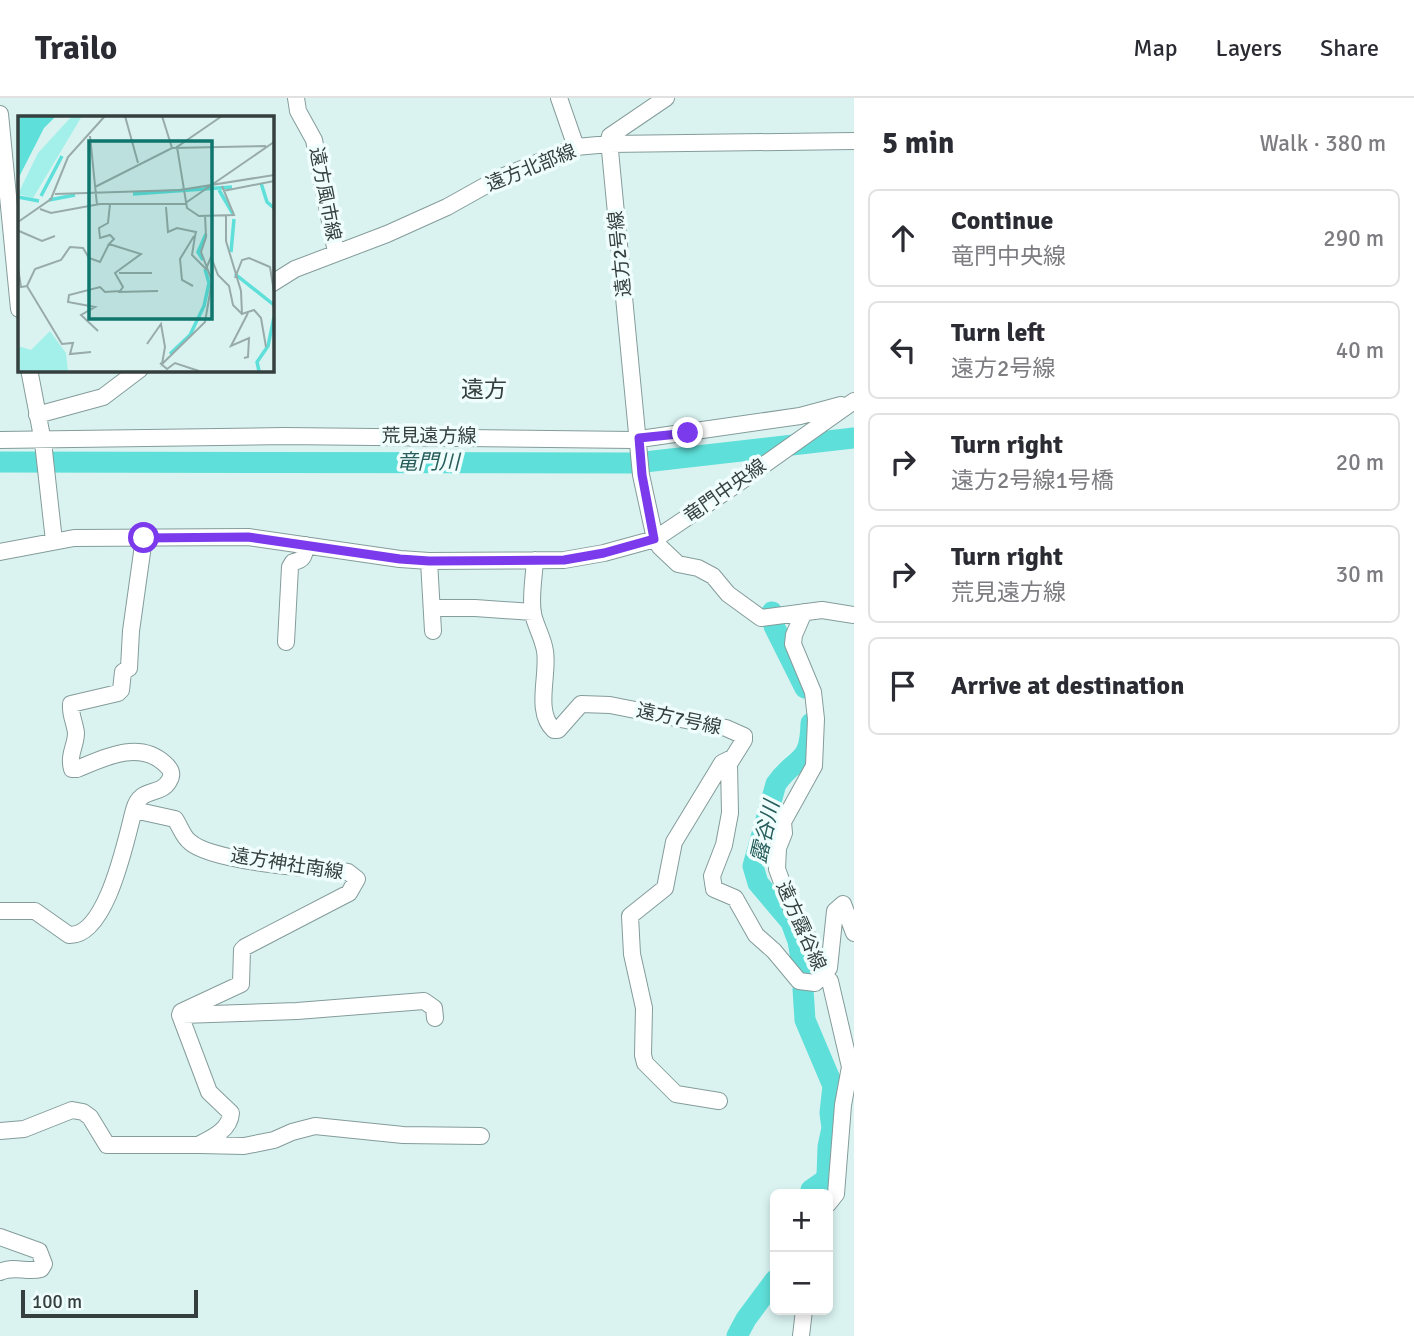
<!DOCTYPE html>
<html lang="en">
<head>
<meta charset="utf-8">
<style>
	:root { --surface:#fff; --page:#f7f7f7; --text:#2b2b33; --muted:#7c7c81; --line:#e1e1e2 }
	body { margin:0; font-family:Signika,"Noto Sans JP",sans-serif; background:var(--page); color:var(--text) }
	.controls { position:absolute; right:21px; bottom:21px; display:grid; overflow:hidden; border-radius:10px; box-shadow:0 4px 10px #0003 }
	.controls button { width:63px; height:63px; display:grid; place-items:center; padding:0; border:0; border-bottom:2px solid var(--line); background:var(--surface); color:var(--text); font:35px sans-serif }
	.scale { position:absolute; left:21px; bottom:18px; width:177px; box-sizing:border-box; padding-left:7px; border:4px solid #353f3e; border-top:0; font-size:19px; line-height:24px; white-space:nowrap; color:#353f3e; -webkit-text-stroke:5px #effefd; paint-order:stroke }
	.stop { position:absolute; width:21px; height:21px; margin:-16px; border:5px solid #7c3aed; border-radius:50%; background:#fff }
	.stop.end { background:#7c3aed; border-color:#fff; box-shadow:0 2px 7px #0008 }
	.list { margin:0; padding:0; list-style:none }
	h2 { display:flex; justify-content:space-between; align-items:center; height:91px; margin:0; padding:0 28px; font-size:30px }
	h2 small { font-size:23px; font-weight:400; color:var(--muted) }
	.list li { display:grid; grid-template-columns:46px 1fr auto; gap:21px; align-items:center; box-sizing:border-box; height:98px; margin:0 14px 14px; padding:0 14px; border:2px solid var(--line); border-radius:10px }
	.list b { display:block; font-size:26px; white-space:nowrap }
	.list p { margin:0; font-size:23px; white-space:nowrap; color:var(--muted) }
	.list em { font-size:23px; font-style:normal; color:var(--muted) }
	.icon { flex:none; width:38px; height:38px; fill:none; stroke:currentColor; stroke-width:2; stroke-linecap:round; stroke-linejoin:round }
	.map { position:relative; flex:none; width:854px; height:1238px; overflow:hidden }
	header { display:flex; align-items:center; gap:42px; box-sizing:border-box; height:98px; padding:0 35px; background:var(--surface); border-bottom:2px solid var(--line) }
	header strong { font-size:33px }
	nav { display:flex; gap:38px; margin-inline-start:auto; font-size:24px }
	main { display:flex }
	aside { flex:1; background:var(--surface) }
	.map>svg:first-child { display:block }
	.lines { fill:none; stroke-linecap:round; stroke-linejoin:round }
	.river { stroke:#5edfd9; stroke-width:21 }
	.minor-casing { stroke:#849c9a; stroke-width:18 }
	.minor { stroke:#fff; stroke-width:16 }
	.route { stroke:#7c3aed; stroke-width:9 }
	.labels { text-anchor:middle; dominant-baseline:central; stroke-width:7; stroke-linejoin:round; paint-order:stroke }
	.street-label { font-size:19px; fill:#353f3e; stroke:#effefd }
	.water-label { font-size:21px; font-style:italic; fill:#275d5b; stroke:#effefd }
	.quarter-label { font-size:23px; fill:#353f3e; stroke:#effefd }
	.inset-river { fill:none; stroke:#5edfd9; stroke-width:3.5 }
	.inset-road { fill:none; stroke:#98aba9; stroke-width:2 }
	.view { fill:#0f766e; fill-opacity:0.15; stroke:#0f766e; stroke-width:3.5 }
	.inset-edge { fill:none; stroke:#353f3e; stroke-width:3.5 }
</style>
</head>
<body>
<header>
<strong>Trailo</strong>
<nav><a>Map</a><a>Layers</a><a>Share</a></nav>
</header>
<main>
<div class="map">
<svg width="854" height="1238" viewBox="0 0 854 1238">
	<rect width="100%" height="100%" fill="#daf3f1"/>
	<g class="lines">
		<path class="river" d="M 0,364 L 636,365 L 854,340
			M 772,514 L 774,528 L 805,590
			M 804,879 L 798,843 L 791,824 L 758,785 L 753,768 L 776,686 C 796,657 810,669 811,625
			M 803,891 L 805,922 L 833,988 L 830,1015 L 832,1030 L 828,1049 L 827,1077 L 824,1083 L 811,1092 L 811,1096
			M 737,1238 L 746,1221 L 775,1182"/>
		<g class="minor-casing">
			<path id="minor" d="M 296,0 L 298,13 L 314,42 L 336,154
				M 559,0 L 576,49
				M 666,0 L 610,38 L 609,42 L 641,377 L 655,441 L 660,449 L 678,466 L 698,470 L 713,478 L 728,496 L 761,520 L 822,512 L 854,517
				M 0,16 L 19,211
				M 271,186 L 295,171 L 387,136 L 447,109 L 499,80 L 576,49 L 609,46 L 854,43
				M 29,271 L 43,344 L 54,443
				M 37,317 L 103,299 L 140,271
				M 0,342 L 284,338 L 633,342 L 800,318 L 841,307
				M 0,454 L 74,440 L 248,439 L 400,461 L 429,463 L 564,462 L 604,455 L 655,441 L 737,386 L 854,303
				M 535,462 C 534,479 530,500 533,516 C 536,529 543,540 545,553 C 549,577 534,614 554,632 L 558,632 L 581,606 L 610,607 L 726,630 L 744,638 L 744,642 L 729,666 L 730,715 L 724,747 L 712,778 L 714,791 L 735,800 L 756,837 L 774,853 L 799,883 L 815,885 L 829,870 L 835,813 L 843,806 L 854,835
				M 429,463 L 433,533
				M 432,510 L 475,510 L 533,514
				M 804,514 L 794,537 L 793,546 L 813,594 L 816,621 L 814,668 L 783,724 L 784,735 L 778,750 L 777,771 L 791,809 L 805,832 L 821,877 L 830,883 L 850,969 L 843,1007 L 836,1096 L 828,1106
				M 286,544 L 290,469 L 293,464 C 304,462 304,458 306,447
				M 0,813 L 35,813 L 69,837 C 107,839 126,741 134,712
				M 182,917 L 297,913 L 424,903 L 434,910 L 435,920
				M 719,1003 L 676,996 L 645,965 L 643,957 L 644,910 L 632,856 L 630,818 L 665,790 L 674,744 L 722,665 L 732,660
				M 0,1033 L 24,1031 L 72,1012 L 83,1014 L 90,1019 L 107,1047 L 198,1047 C 212,1040 230,1032 231,1015 L 209,994 L 180,917 L 181,914 L 241,886 L 242,852 L 245,849 L 349,795 L 357,781 L 348,774 C 315,771 212,764 190,744 C 183,739 180,728 175,721 L 134,712 C 140,688 160,699 169,683 C 174,675 170,670 164,665 C 138,642 104,660 77,671 L 72,671 C 68,656 76,648 76,635 C 75,625 70,617 71,606 L 118,595 L 121,592 L 123,574 L 129,570 L 131,533 L 144,440
				M 200,1047 L 244,1048 L 274,1042 L 292,1034 L 315,1028 L 403,1037 L 481,1038
				M 0,1139 L 39,1153 L 44,1166 L 41,1171 C 26,1175 15,1167 0,1174
				M 801,1238 L 804,1212"/>
		</g>
		<use href="#minor" class="minor"/>
	</g>
	<g class="lines">
		<path class="route" d="M 144,440 L 248,439 L 400,461 L 429,463 L 564,462 L 604,455 L 654,441 L 642,377 L 639,340 L 688,335"/>
	</g>
	<g class="labels">
		<g class="street-label">
			<text transform="translate(531 70) rotate(-22)">遠方北部線</text>
			<text transform="translate(325 96) rotate(79)">遠方風市線</text>
			<text transform="translate(620 156) rotate(-96)">遠方2号線</text>
			<text x="429" y="338">荒見遠方線</text>
			<text transform="translate(725 393) rotate(-35)">竜門中央線</text>
			<text transform="translate(679 621) rotate(12)">遠方7号線</text>
			<text transform="translate(287 766) rotate(9)">遠方神社南線</text>
			<text transform="translate(801 828) rotate(66)">遠方露谷線</text>
		</g>
		<g class="water-label">
			<text x="428" y="364">竜門川</text>
			<text transform="translate(765 734) rotate(-77)">露谷川</text>
		</g>
		<g class="quarter-label">
			<text x="484" y="291">遠方</text>
		</g>
	</g>
	<g transform="translate(18 18)">
		<rect width="256" height="256" fill="#daf3f1"/>
		<path d="M 54,0 L 64,0 L 15,82 L 0,78 L 20,37 ZM 32,215 L 48,237 L 50,255 L 0,255 L 0,230 L 13,234 Z" fill="#a3f0eb"/>
		<path d="M 0,0 L 38,0 L 26,12 L 0,63 Z" fill="#5edfd9"/>
		<path class="inset-river" d="M 243,67 L 249,86 L 256,92M 201,74 L 215,98M 115,78 L 214,71M 23,80 L 44,40M 0,81 L 21,85M 31,84 L 57,79M 213,136 L 216,103M 185,144 L 180,136 L 188,118M 217,158 L 256,189M 152,238 L 172,219 L 186,190 L 191,167 L 187,153M 241,255 L 239,246 L 250,230 L 256,201"/>
		<path class="inset-road" d="M 107,0 L 120,47M 144,0 L 154,32M 72,20 L 79,89M 204,70 L 216,99 L 181,100 L 169,92 L 159,31 L 204,0M 77,71 L 154,32 L 248,30M 205,75 L 256,65M 37,78 L 162,74 L 256,59M 148,91 L 150,116 L 159,112 L 178,116 L 177,120M 22,93 L 33,97 L 82,88 L 166,88 L 256,26M 208,100 L 208,125 L 223,175 L 224,198 L 236,194 L 243,202 L 248,231M 0,106 L 33,83 L 50,41 L 87,0M 1,115 L 24,125 L 37,120M 177,120 L 174,139 L 188,153 L 193,141 L 200,159 L 211,170 L 215,189 L 224,198M 0,152 L 3,171 L 9,170 L 44,228 L 55,227 L 52,238 L 73,236M 101,157 L 134,157M 217,162 L 224,144 L 231,142 L 252,151 L 256,176M 9,170 L 17,153 L 43,144 L 52,131 L 65,132 L 71,142 L 82,146 L 91,128M 175,170 L 164,164 L 162,143 L 176,120M 100,176 L 140,175M 80,215 L 63,199 L 77,191 L 50,186 L 51,179 L 82,171 L 87,176 L 102,175 L 105,171 L 97,157 L 123,138 L 91,128 L 96,123 L 92,119 L 82,122 L 81,112 L 90,107 L 92,88M 129,228 L 143,208 L 147,231 L 144,248 L 187,206 L 194,165 L 183,136 L 188,121 L 187,99M 226,242 L 230,241 L 231,222 L 213,230 L 230,197M 142,247 L 149,253 L 157,247 L 181,255"/>
		<path class="view" d="M 71,25 L 194,25 L 194,203 L 71,203 Z"/>
		<rect width="256" height="256" class="inset-edge"/>
	</g>
</svg>
<div class="controls">
<button>+</button>
<button>−</button>
</div>
<div class="scale">100 m</div>
<div class="stop" style="left:144px;top:440px"></div>
<div class="stop end" style="left:688px;top:335px"></div>
</div>
<aside>
<h2>5 min<small>Walk · 380 m</small></h2>
<ul class="list">
<li><svg class="icon" aria-label="ahead" viewBox="0 0 24 24"><path d="M12 20V5M6 11l6-6 6 6"/></svg><div><b>Continue</b><p>竜門中央線</p></div><em>290 m</em></li>
<li><svg class="icon" aria-label="left" viewBox="0 0 24 24"><path d="M17 20v-9H6M10 6l-5 5 5 5"/></svg><div><b>Turn left</b><p>遠方2号線</p></div><em>40 m</em></li>
<li><svg class="icon" aria-label="right" viewBox="0 0 24 24"><path d="M7 20v-9h11M14 6l5 5-5 5"/></svg><div><b>Turn right</b><p>遠方2号線1号橋</p></div><em>20 m</em></li>
<li><svg class="icon" aria-label="right" viewBox="0 0 24 24"><path d="M7 20v-9h11M14 6l5 5-5 5"/></svg><div><b>Turn right</b><p>荒見遠方線</p></div><em>30 m</em></li>
<li><svg class="icon" aria-label="arrive" viewBox="0 0 24 24"><path d="M6 21V4h12l-3 4 3 4H6"/></svg><div><b>Arrive at destination</b></div></li>
</ul>
</aside>
</main>
</body>
</html>
